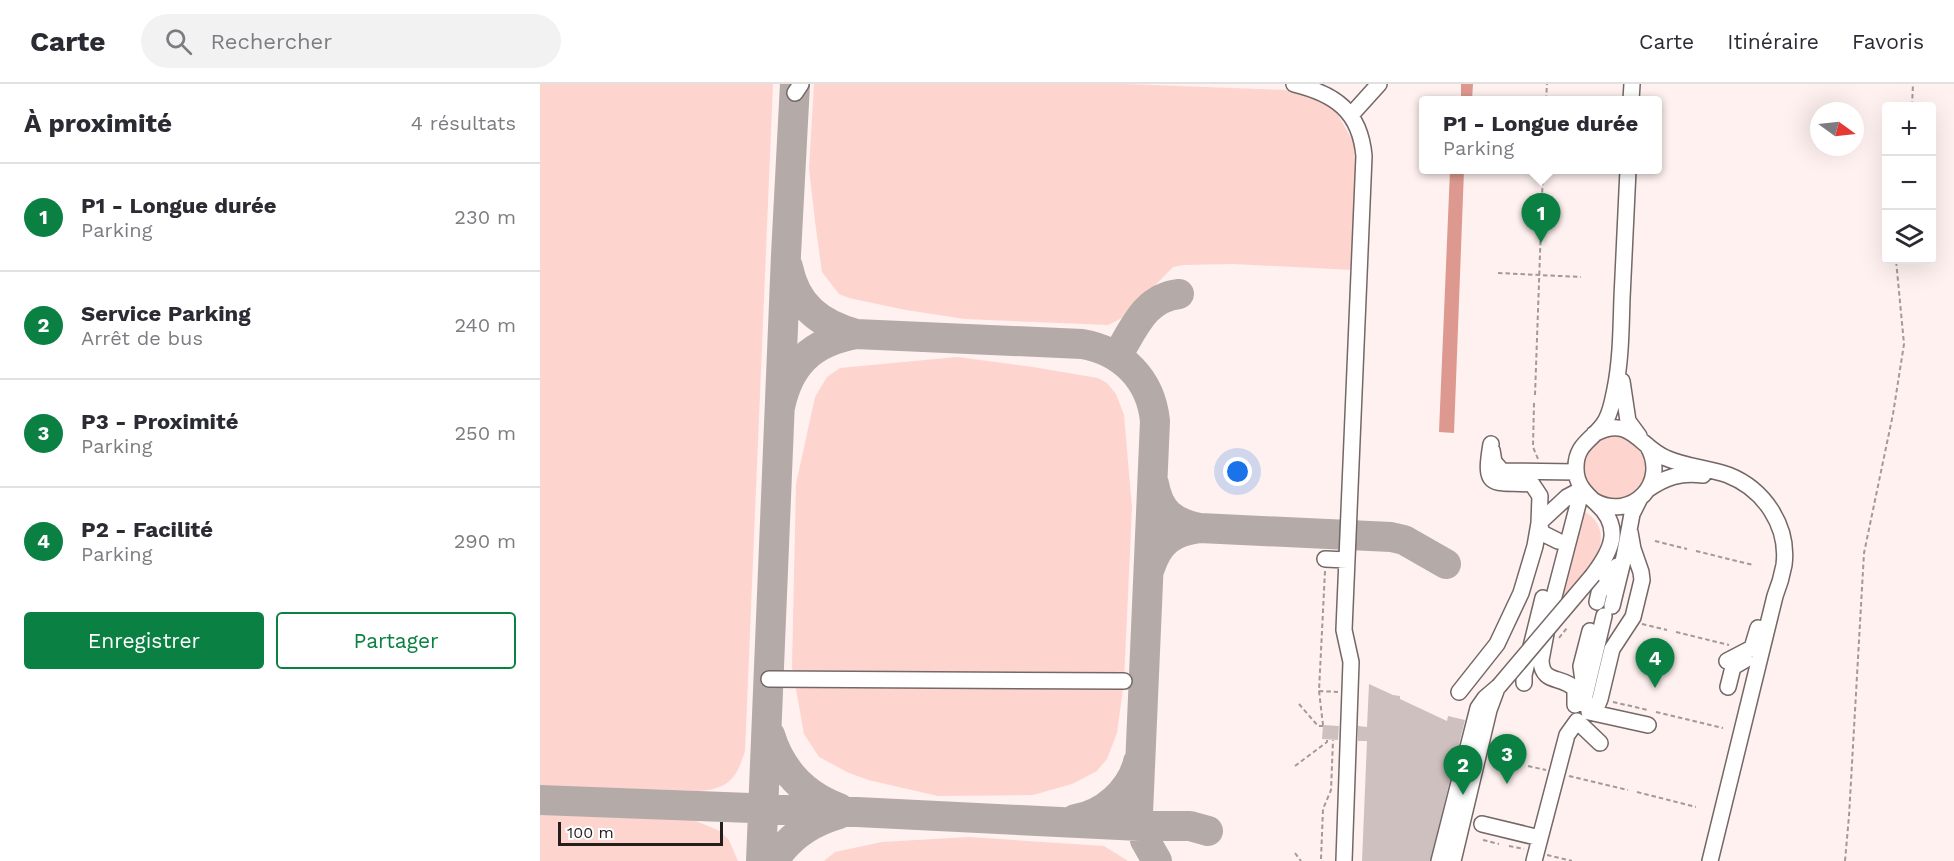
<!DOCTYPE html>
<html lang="fr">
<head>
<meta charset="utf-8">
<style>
	:root { --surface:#fff; --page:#f2f2f3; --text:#2b2b33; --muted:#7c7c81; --line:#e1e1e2; --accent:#0b8043 }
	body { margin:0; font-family:"Work Sans",sans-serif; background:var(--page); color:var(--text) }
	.controls { position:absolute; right:18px; top:18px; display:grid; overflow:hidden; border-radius:6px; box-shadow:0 6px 24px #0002 }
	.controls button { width:54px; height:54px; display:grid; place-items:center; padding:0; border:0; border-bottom:2px solid var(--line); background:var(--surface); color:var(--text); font:30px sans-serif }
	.compass { position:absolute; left:1270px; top:18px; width:54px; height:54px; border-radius:50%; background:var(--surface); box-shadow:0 6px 24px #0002; rotate:105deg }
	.scale { position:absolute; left:18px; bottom:15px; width:165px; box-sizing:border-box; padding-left:6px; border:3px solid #241f1f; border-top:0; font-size:16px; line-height:21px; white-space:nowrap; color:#241f1f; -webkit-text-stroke:4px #fff; paint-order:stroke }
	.you { position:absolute; left:698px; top:388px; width:21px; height:21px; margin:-15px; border:4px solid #fff; border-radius:50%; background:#1a73e8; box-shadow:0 0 0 9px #1a73e833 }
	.badge { display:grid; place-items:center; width:39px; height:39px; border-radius:50%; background:var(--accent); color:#fff; font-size:20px; font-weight:700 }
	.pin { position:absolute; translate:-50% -50px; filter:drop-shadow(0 2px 3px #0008) }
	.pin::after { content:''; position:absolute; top:32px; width:21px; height:18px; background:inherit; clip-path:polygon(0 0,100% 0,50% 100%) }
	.popup { position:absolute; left:879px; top:12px; width:243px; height:78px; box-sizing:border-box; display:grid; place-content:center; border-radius:6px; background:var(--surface); filter:drop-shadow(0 2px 4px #0005); font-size:20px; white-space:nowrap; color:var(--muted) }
	.popup b { font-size:22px; color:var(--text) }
	.popup::after { content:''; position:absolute; left:50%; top:100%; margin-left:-12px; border:12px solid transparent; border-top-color:var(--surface) }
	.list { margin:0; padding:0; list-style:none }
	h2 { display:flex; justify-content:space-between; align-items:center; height:78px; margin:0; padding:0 24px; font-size:26px }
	h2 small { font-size:20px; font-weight:400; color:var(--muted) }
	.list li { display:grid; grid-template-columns:39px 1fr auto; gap:18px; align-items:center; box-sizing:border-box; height:108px; padding:0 24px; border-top:2px solid var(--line) }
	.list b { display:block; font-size:22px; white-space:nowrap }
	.list p { margin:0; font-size:20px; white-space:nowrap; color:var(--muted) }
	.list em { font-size:20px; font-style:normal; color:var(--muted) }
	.actions { display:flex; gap:12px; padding:18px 24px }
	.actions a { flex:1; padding:14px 0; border:2px solid var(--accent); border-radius:6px; text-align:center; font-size:21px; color:var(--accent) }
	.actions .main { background:var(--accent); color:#fff }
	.icon { flex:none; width:33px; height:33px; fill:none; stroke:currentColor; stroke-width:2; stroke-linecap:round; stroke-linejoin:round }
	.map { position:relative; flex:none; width:1414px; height:777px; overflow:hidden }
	header { display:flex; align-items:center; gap:36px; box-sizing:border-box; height:84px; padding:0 30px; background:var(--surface); border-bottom:2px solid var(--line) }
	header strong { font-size:28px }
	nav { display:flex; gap:33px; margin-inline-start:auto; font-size:21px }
	.search { width:420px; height:54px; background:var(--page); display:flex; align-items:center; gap:15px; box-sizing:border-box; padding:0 21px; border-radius:33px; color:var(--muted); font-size:22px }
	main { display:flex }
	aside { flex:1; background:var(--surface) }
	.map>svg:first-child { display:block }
	.green { fill:#fdd5ce }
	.water { fill:#dd998f }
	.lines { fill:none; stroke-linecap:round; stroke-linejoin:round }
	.taxiway { stroke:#b4aaa8; stroke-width:30 }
	.building { fill:#cdc0be }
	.minor-casing { stroke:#736866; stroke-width:18 }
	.path { stroke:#a39998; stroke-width:2; stroke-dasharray:4.5 3; stroke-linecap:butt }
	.minor { stroke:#fff; stroke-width:15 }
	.minor-bridge-casing { stroke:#736866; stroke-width:18; stroke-linecap:butt }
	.minor-bridge { stroke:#fff; stroke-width:15 }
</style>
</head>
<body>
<header>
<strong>Carte</strong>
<div class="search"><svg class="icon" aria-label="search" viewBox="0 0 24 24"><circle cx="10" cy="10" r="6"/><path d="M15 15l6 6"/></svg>Rechercher</div>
<nav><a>Carte</a><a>Itinéraire</a><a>Favoris</a></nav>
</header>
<main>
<aside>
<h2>À proximité<small>4 résultats</small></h2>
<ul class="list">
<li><span class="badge">1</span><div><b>P1 - Longue durée</b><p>Parking</p></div><em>230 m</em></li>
<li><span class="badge">2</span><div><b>Service Parking</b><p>Arrêt de bus</p></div><em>240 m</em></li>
<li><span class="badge">3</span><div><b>P3 - Proximité</b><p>Parking</p></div><em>250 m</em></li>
<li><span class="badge">4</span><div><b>P2 - Facilité</b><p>Parking</p></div><em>290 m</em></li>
</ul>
<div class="actions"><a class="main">Enregistrer</a><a>Partager</a></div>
</aside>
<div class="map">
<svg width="1414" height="777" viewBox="0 0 1414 777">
	<rect width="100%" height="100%" fill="#fef1ef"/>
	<path class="green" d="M 0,0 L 233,0 L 205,667 C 197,693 190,704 161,707 L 0,702 Z
		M 274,0 L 586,0 L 745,6 L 772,12 L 794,24 L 814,59 L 816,97 L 813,186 L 693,180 L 644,181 L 633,183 L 584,233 L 568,241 L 425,235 L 366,226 L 309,214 L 299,210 L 282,188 L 276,145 L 269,85 Z
		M 417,273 L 493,283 L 558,294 L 567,299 L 576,310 L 584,331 L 592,424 L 584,597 L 577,649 L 567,675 L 557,687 L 532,700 L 493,711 L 398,712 L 328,696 L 307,688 L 279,673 L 264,650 L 252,583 L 256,400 L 275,313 L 287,293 L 300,284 Z
		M1043 384a32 32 0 1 1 64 0a32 32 0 1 1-64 0Z
		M 1041,425 C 1045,428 1049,430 1053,434 C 1077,460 1040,496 1024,516 L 1020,515 Z
		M 0,729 L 151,735 L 180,747 L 189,756 L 198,777 L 0,777 Z
		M 429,753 L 564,762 L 588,777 L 284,777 L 295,768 L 342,758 Z"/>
	<path class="water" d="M 921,0 L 933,0 L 932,16 L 921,16 Z
		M 910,86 L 924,86 L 914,349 L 899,348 Z"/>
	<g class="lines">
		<path class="taxiway" d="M 248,183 C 256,222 280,240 316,250
			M 577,272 C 594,245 604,214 639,210
			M 240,323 C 249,280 272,258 316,250 L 542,260 C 583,267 611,296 615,337 L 598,729 L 605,756 L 617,777
			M 660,444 L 851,453 L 864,456 L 906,480
			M 610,484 C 619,457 632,448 660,444 C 633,439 619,428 614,400
			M 230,651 C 241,687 264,711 299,724
			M 0,716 L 317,728 L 600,742 L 650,742 L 668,747
			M 535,735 C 563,731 591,707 598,678
			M 221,777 L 246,171 L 255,0
			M 234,777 C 249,752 271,738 299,730"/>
	</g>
	<path class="building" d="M 829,600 L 853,611 L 860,612 L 860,615 L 907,637 L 908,632 L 925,636 L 890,777 L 822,777 L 827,657 L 818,657 L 818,642 L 827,643 Z
		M 783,641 L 799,642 L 798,656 L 782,655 Z"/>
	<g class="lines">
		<g class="minor-casing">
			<path id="minor" d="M 754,0 C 795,10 820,27 824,72 L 804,546 L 811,578 L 804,777
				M 255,9 L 261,0
				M 1091,16 L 1092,0
				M 811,31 L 839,0
				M 1082,297 L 1088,337 L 1099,352
				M 1054,350 C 1091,330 1099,363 1126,374 C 1146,383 1168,384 1188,391 C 1224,405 1249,442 1244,481 C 1242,492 1239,502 1235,512 L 1170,777
				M 952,366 L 954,378 L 962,387 L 1036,388
				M 1107,406 C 1125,393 1141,388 1163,391
				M 1054,417 C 1092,438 1130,398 1107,361
				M 1018,457 L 1002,449 L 999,439 L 1027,413 L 1042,405
				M 785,475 L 807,476
				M 1053,491 C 1072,466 1083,443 1056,419 C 1045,409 1036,400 1036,385 C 1035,358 1056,355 1066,336 C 1071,327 1073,315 1075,305 C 1081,275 1081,244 1082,214 C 1084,171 1086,128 1088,86
				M 1057,518 L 1059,509 L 1077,482
				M 1072,522 L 1084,473 L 1092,430 L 1100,414
				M 1187,577 L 1212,564 L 1218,544
				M 229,595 L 584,597
				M 1043,597 L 1041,582 L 1050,547
				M 984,599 L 984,591 L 1003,514
				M 1188,603 L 1193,583 L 1205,576
				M 919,608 L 957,560 L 981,509 L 995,462 L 999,439 L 1000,412 L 992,400 C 952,397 943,407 951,360
				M 1043,620 L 1064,532
				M 1035,621 L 1035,605 C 1022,591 1002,601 1001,576 L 1010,528 L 1042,405
				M 1049,628 L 1058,620 L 1060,615 L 1072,565 L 1093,533 L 1102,496 L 1101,488 L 1093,465 L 1090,448
				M 1049,628 L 1108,641
				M 942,740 L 1000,754
				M 899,777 L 938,624 L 945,614 L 959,602
				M 913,777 L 949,626 L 956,607
				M 994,777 L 1027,651 L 1037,637 L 1060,659"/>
		</g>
		<path class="path" d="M 1006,16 L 1007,0
			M 1372,22 L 1373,0
			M 958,189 L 1041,193
			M 995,311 L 1003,86
			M 994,319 L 993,363 L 998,375
			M 1115,457 L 1147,465
			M 1156,467 L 1213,481
			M 785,487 L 779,607 L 798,608
			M 1102,540 L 1127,546
			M 1136,548 L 1189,561
			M 1019,554 L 1027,544
			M 779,607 L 783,641
			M 1073,618 L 1108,626
			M 759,620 L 778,642 L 783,642
			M 1116,628 L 1183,644
			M 951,673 L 978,679
			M 755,682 L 787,658 L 787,656
			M 988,682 L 1006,686
			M 1029,692 L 1088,706
			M 1097,708 L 1156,723
			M 943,756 L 959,760
			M 969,762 L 984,765
			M 755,769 L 761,777
			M 1007,771 L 1032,777
			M 781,775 L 783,725 L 791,706 L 793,656
			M 1305,777 L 1309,732 L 1324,469 L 1353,330 L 1364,260 L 1356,176"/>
		<use href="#minor" class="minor"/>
		<g class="minor-bridge-casing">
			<path id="minor-bridge" d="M 959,602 L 1053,491"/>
		</g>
		<use href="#minor-bridge" class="minor-bridge"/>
	</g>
</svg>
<div class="controls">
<button>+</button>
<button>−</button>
<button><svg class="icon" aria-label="layers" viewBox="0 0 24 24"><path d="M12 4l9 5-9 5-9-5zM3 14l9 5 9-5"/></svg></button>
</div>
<svg class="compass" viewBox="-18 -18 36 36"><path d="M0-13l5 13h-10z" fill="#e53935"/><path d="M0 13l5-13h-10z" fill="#7c7c81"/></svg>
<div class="scale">100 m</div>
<div class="you"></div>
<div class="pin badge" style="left:1001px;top:159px">1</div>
<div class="popup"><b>P1 - Longue durée</b>Parking</div>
<div class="pin badge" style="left:923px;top:711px">2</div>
<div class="pin badge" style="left:967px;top:700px">3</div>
<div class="pin badge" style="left:1115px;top:604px">4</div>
</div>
</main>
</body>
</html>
